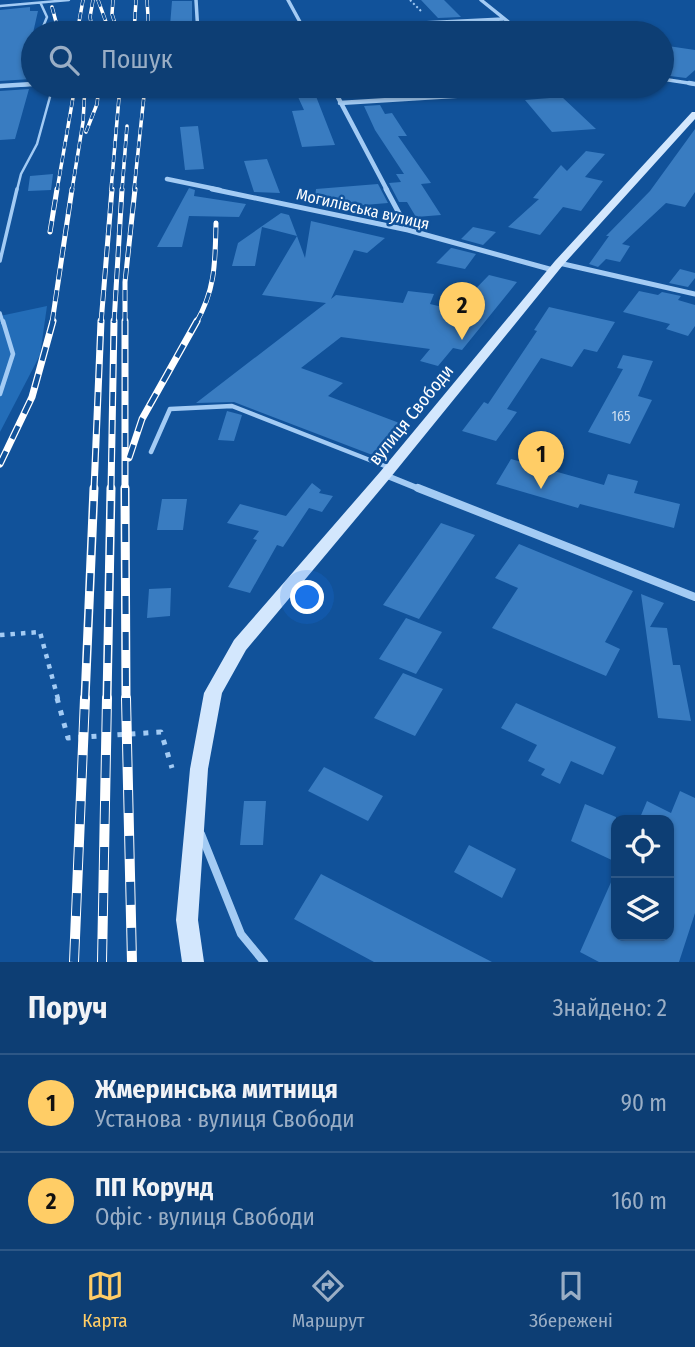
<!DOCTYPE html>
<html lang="uk">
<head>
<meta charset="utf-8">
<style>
	:root { --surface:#0d3e74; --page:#1b497c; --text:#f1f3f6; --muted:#9aaec5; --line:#2d5786; --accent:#ffcd66 }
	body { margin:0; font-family:"Fira Sans Condensed",sans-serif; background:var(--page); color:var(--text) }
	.controls { position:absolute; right:21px; bottom:21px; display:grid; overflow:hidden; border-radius:14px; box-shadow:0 2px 5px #0004 }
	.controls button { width:63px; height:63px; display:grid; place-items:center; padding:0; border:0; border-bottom:2px solid var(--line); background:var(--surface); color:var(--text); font:35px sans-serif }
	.you { position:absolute; left:308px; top:598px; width:24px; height:24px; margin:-18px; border:5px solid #fff; border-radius:50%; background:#1a73e8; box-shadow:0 0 0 10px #1a73e833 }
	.badge { display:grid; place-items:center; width:46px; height:46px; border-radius:50%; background:var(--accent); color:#111; font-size:23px; font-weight:700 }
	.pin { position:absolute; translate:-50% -58px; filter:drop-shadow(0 2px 4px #0008) }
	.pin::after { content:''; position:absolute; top:37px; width:24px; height:21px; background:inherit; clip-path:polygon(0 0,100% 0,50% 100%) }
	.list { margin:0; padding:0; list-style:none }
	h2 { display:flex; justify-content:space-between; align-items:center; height:91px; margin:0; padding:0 28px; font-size:30px }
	h2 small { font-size:23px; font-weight:400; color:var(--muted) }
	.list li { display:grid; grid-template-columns:46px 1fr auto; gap:21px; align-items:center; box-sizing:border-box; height:98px; padding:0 28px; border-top:2px solid var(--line) }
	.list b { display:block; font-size:26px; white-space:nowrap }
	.list p { margin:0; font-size:23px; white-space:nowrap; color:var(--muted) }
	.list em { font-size:23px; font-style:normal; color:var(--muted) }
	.icon { flex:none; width:38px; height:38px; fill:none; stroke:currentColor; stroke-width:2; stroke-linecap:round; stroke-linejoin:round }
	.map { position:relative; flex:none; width:695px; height:962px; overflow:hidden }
	.search { position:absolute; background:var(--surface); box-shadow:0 2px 5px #0004; left:21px; right:21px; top:21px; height:77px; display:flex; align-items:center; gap:18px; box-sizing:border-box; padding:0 24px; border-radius:38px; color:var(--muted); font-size:26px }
	.sheet { height:287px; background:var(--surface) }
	nav { display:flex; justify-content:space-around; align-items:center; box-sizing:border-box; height:98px; border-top:2px solid var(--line); background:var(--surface); font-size:19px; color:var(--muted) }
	nav a { display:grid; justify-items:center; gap:4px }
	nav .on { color:var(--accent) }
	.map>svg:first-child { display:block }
	.green { fill:#236db8 }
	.building { fill:#397cc1 }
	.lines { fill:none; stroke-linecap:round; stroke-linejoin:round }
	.path-far2 { stroke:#a3cbf4; stroke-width:2; stroke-dasharray:2 2.5; stroke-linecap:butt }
	.path-far1 { stroke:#a3cbf4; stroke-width:4.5; stroke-dasharray:4.5 6; stroke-linecap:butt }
	.path { stroke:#a3cbf4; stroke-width:5; stroke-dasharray:5 8; stroke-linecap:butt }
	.lane-far3 { stroke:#a3cbf4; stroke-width:2.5 }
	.lane-far2 { stroke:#a3cbf4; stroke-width:3.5 }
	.lane-far1 { stroke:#a3cbf4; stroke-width:4.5 }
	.lane { stroke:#a3cbf4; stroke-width:8 }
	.street-far4 { stroke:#a3cbf4; stroke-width:3.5 }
	.street-far3 { stroke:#a3cbf4; stroke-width:4.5 }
	.street-far2 { stroke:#a3cbf4; stroke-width:5 }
	.street-far1 { stroke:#a3cbf4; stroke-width:6 }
	.street { stroke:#a3cbf4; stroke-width:8 }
	.secondary { fill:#d3e7fd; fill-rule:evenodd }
	.rail-far4-casing { stroke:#fff; stroke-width:3.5 }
	.rail-far3-casing { stroke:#fff; stroke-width:5 }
	.rail-far2-casing { stroke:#fff; stroke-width:7 }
	.rail-far1-casing { stroke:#fff; stroke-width:9 }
	.rail-casing { stroke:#fff; stroke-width:10 }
	.rail-far4 { stroke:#11529a; stroke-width:2.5; stroke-dasharray:7; stroke-linecap:butt }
	.rail-far3 { stroke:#11529a; stroke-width:3.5; stroke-dasharray:11; stroke-linecap:butt }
	.rail-far2 { stroke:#11529a; stroke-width:4.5; stroke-dasharray:14; stroke-linecap:butt }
	.rail-far1 { stroke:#11529a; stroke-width:6; stroke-dasharray:18; stroke-linecap:butt }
	.rail { stroke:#11529a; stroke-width:8; stroke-dasharray:23; stroke-linecap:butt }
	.labels { text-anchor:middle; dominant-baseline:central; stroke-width:5; stroke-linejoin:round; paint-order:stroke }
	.number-label { font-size:14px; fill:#cedef0 }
	.far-street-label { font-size:16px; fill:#fff; stroke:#11529a }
	.street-label { font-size:18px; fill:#fff; stroke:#11529a }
</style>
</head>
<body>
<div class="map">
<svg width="695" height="962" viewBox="0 0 695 962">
	<rect width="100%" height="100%" fill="#11529a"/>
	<path class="green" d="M 47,306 L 40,355 L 0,432 L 0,316 Z"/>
	<path class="building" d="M 421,0 L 444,0 L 461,17 L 438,18 Z
		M 172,1 L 192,1 L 192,25 L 170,26 Z
		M 30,7 L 30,11 L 38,11 L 33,33 L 31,79 L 0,81 L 0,10 Z
		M 668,46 L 695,50 L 695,70 L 686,78 L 662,75 L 662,52 Z
		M 293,86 L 312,86 L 335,145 L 302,147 L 292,111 L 304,110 Z
		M 29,89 L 15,139 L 0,140 L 0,91 Z
		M 562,97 L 596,129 L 552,132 L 525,100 Z
		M 380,105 L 385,114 L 392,113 L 407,136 L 398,136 L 431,183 L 421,184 L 441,215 L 416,217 L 407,202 L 399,202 L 389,183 L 401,182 L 396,174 L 404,174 L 375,130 L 364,106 Z
		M 198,126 L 204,169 L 185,170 L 180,127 Z
		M 695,129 L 695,192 L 685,207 L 666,203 L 622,244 L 630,246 L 620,262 L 606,259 L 598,267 L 589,264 L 609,236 L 606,236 L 650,191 Z
		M 586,151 L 605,154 L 585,177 L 603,181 L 581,211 L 563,207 L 540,235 L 508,227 L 539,199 L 533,198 L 561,165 L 567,171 Z
		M 267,159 L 280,193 L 254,192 L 244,161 Z
		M 53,174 L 51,190 L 28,191 L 30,176 Z
		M 378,184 L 388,203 L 328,208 L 314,205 L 316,189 Z
		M 189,188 L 195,190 L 194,196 L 246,204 L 239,217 L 189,216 L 182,247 L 157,247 Z
		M 281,213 L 289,215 L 297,236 L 262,227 L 255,266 L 232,266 L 238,243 Z
		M 311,221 L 385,238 L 367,253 L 354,250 L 331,299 L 336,295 L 403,303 L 408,291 L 434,294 L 430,304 L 455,310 L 489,275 L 517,282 L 462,350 L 453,348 L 438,366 L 420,361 L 430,349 L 341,337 L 301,368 L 343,383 L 328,396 L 402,424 L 375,456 L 234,402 L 196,403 L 326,303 L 262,295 L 297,236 L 305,258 Z
		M 473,227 L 496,232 L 483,245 L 461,239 Z
		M 451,248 L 452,248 L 476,254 L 465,269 L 436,263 Z
		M 680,269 L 695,273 L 695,278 L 688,287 L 669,283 Z
		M 639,291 L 658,295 L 662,292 L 681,296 L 678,300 L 695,305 L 695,326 L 688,336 L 666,329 L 670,324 L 623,312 Z
		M 549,307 L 615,322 L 597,352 L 584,349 L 572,367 L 541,358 L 507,409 L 517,412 L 496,441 L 462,431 L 484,402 L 488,404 L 537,331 L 534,330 Z
		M 623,355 L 653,361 L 638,396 L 652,400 L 630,444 L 588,432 L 623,369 L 617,368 Z
		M 227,411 L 242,415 L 234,441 L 218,440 Z
		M 511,459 L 604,485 L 608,474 L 638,481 L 634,493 L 680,504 L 674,528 L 580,504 L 578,508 L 496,484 Z
		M 312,483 L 321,490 L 319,493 L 333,496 L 322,512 L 309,508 L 283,547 L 277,545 L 250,593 L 228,587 L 257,540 L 253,539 L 259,531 L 227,523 L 240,504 L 286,516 Z
		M 162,499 L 187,499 L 183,530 L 157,530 Z
		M 441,523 L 475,535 L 419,619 L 383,605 Z
		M 519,544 L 633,591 L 605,642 L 620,649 L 606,676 L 492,628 L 518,588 L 495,578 Z
		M 171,588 L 170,616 L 147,618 L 149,589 Z
		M 641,594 L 664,603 L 650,627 L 667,628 L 673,665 L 680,665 L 691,721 L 658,718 Z
		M 406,618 L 442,632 L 416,674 L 379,659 Z
		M 403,673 L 443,689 L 415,736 L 374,718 Z
		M 516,703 L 616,747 L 603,775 L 571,761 L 560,784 L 541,775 L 545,769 L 528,761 L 537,745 L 501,728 Z
		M 324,767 L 383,796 L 368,821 L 308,791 Z
		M 680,791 L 695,798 L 695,913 L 679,962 L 599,962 L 580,952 L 616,871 L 616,936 L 669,936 L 669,820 L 639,820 L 647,801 L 671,813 Z
		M 244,801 L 266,801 L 263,845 L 240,845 Z
		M 585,804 L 616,817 L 616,862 L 571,841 Z
		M 469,845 L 516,869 L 502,898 L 454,872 Z
		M 321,874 L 492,962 L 374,962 L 294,919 Z"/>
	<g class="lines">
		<path class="path-far2" d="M 410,0 L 421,11"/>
		<path class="path-far1" d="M 0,635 L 40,632 L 58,699"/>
		<path class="path" d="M 57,698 L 68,738 L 161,732 L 172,768"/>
		<path class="lane-far3" d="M 41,4 L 47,17 L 43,27 L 50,33
			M 0,6 L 69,0
			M 17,190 L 21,174 L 37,144 L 53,86"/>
		<path class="lane-far2" d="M 0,261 L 17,189
			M 0,313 L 3,323"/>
		<path class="lane-far1" d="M 0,394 L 13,354 L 3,321
			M 151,452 L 170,409 L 232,406 L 390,468"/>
		<path class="lane" d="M 201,834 L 241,934 L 264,962"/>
		<path class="street-far4" d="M 196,0 L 198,33
			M 288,0 L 306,33
			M 481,0 L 522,33
			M 219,33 L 503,19
			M 662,79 L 695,84
			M 20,85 L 33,84"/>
		<path class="street-far3" d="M 689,83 L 695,84
			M 0,86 L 33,84
			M 332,86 L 387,190
			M 340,103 L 615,86
			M 167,179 L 220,190"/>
		<path class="street-far2" d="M 212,189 L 408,230 L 553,270
			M 386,189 L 408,230
			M 559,263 L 695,294"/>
		<path class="street-far1" d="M 385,475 L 422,490"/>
		<path class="street" d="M 418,488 L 695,597"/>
		<path class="secondary" d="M 692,112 L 695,112 L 695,119 L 563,265 L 390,478 L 246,650 L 222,693 L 208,769 L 198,920 L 204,962 L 182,962 L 176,920 L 190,769 L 204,693 L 234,640 L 380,472 L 555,261 Z"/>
		<g class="rail-far4-casing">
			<path id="rail-far4" d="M 93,0 L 90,17 L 93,33
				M 98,0 L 110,33
				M 113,0 L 112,14 L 117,30
				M 147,0 L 149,33
				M 52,7 L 59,33
				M 77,33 L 83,0
				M 134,33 L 136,0
				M 86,132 L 97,104 L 99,86
				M 57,190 L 75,86
				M 72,190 L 83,122 L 85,86
				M 111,190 L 120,86
				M 122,190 L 127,126
				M 134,190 L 145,86"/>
		</g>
		<g class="rail-far3-casing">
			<path id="rail-far3" d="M 50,232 L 57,189
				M 52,323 L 72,189
				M 101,323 L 112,189
				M 114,323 L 122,189
				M 125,323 L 125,282 L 135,189
				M 196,323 C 216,288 215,262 216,223"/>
		</g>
		<g class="rail-far2-casing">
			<path id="rail-far2" d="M 125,321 L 125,490
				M 129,458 L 142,419 L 197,321
				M 0,464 L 32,397 L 53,321
				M 94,490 L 101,321
				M 111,490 L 114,321"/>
		</g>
		<g class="rail-far1-casing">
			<path id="rail-far1" d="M 125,488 L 126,699
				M 85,699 L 94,488
				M 107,699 L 111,488"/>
		</g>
		<g class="rail-casing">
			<path id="rail" d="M 126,698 L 132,962
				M 74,962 L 85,698
				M 102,962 L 107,698"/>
		</g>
		<use href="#rail-far4" class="rail-far4"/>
		<use href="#rail-far3" class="rail-far3"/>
		<use href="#rail-far2" class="rail-far2"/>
		<use href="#rail-far1" class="rail-far1"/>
		<use href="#rail" class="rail"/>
	</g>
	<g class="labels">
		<g class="number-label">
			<text x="621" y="416">165</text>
		</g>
		<g class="far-street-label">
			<text transform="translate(363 209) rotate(13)">Могилівська вулиця</text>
		</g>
		<g class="street-label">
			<text transform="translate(411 415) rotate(-51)">вулиця Свободи</text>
		</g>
	</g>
</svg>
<div class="controls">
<button><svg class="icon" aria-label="locate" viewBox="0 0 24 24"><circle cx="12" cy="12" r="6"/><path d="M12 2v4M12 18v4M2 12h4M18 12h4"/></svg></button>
<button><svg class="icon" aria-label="layers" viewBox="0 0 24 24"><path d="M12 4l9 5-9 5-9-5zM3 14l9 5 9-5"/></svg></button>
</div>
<div class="you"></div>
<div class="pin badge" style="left:541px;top:489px">1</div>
<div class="pin badge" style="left:462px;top:340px">2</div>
<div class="search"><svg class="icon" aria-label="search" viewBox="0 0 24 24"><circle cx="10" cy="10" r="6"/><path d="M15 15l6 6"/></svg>Пошук</div>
</div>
<section class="sheet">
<h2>Поруч<small>Знайдено: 2</small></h2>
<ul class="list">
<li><span class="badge">1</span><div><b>Жмеринська митниця</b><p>Установа · вулиця Свободи</p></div><em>90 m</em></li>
<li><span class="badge">2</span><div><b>ПП Корунд</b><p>Офіс · вулиця Свободи</p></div><em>160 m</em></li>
</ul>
</section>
<nav>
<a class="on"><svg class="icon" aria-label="map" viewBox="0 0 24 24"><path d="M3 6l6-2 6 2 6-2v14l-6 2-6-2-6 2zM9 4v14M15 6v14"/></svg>Карта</a>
<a><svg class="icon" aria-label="directions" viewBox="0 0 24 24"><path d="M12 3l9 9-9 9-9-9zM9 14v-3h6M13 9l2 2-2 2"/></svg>Маршрут</a>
<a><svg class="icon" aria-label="saved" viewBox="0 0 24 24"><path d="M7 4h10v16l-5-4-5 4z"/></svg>Збережені</a>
</nav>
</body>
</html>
